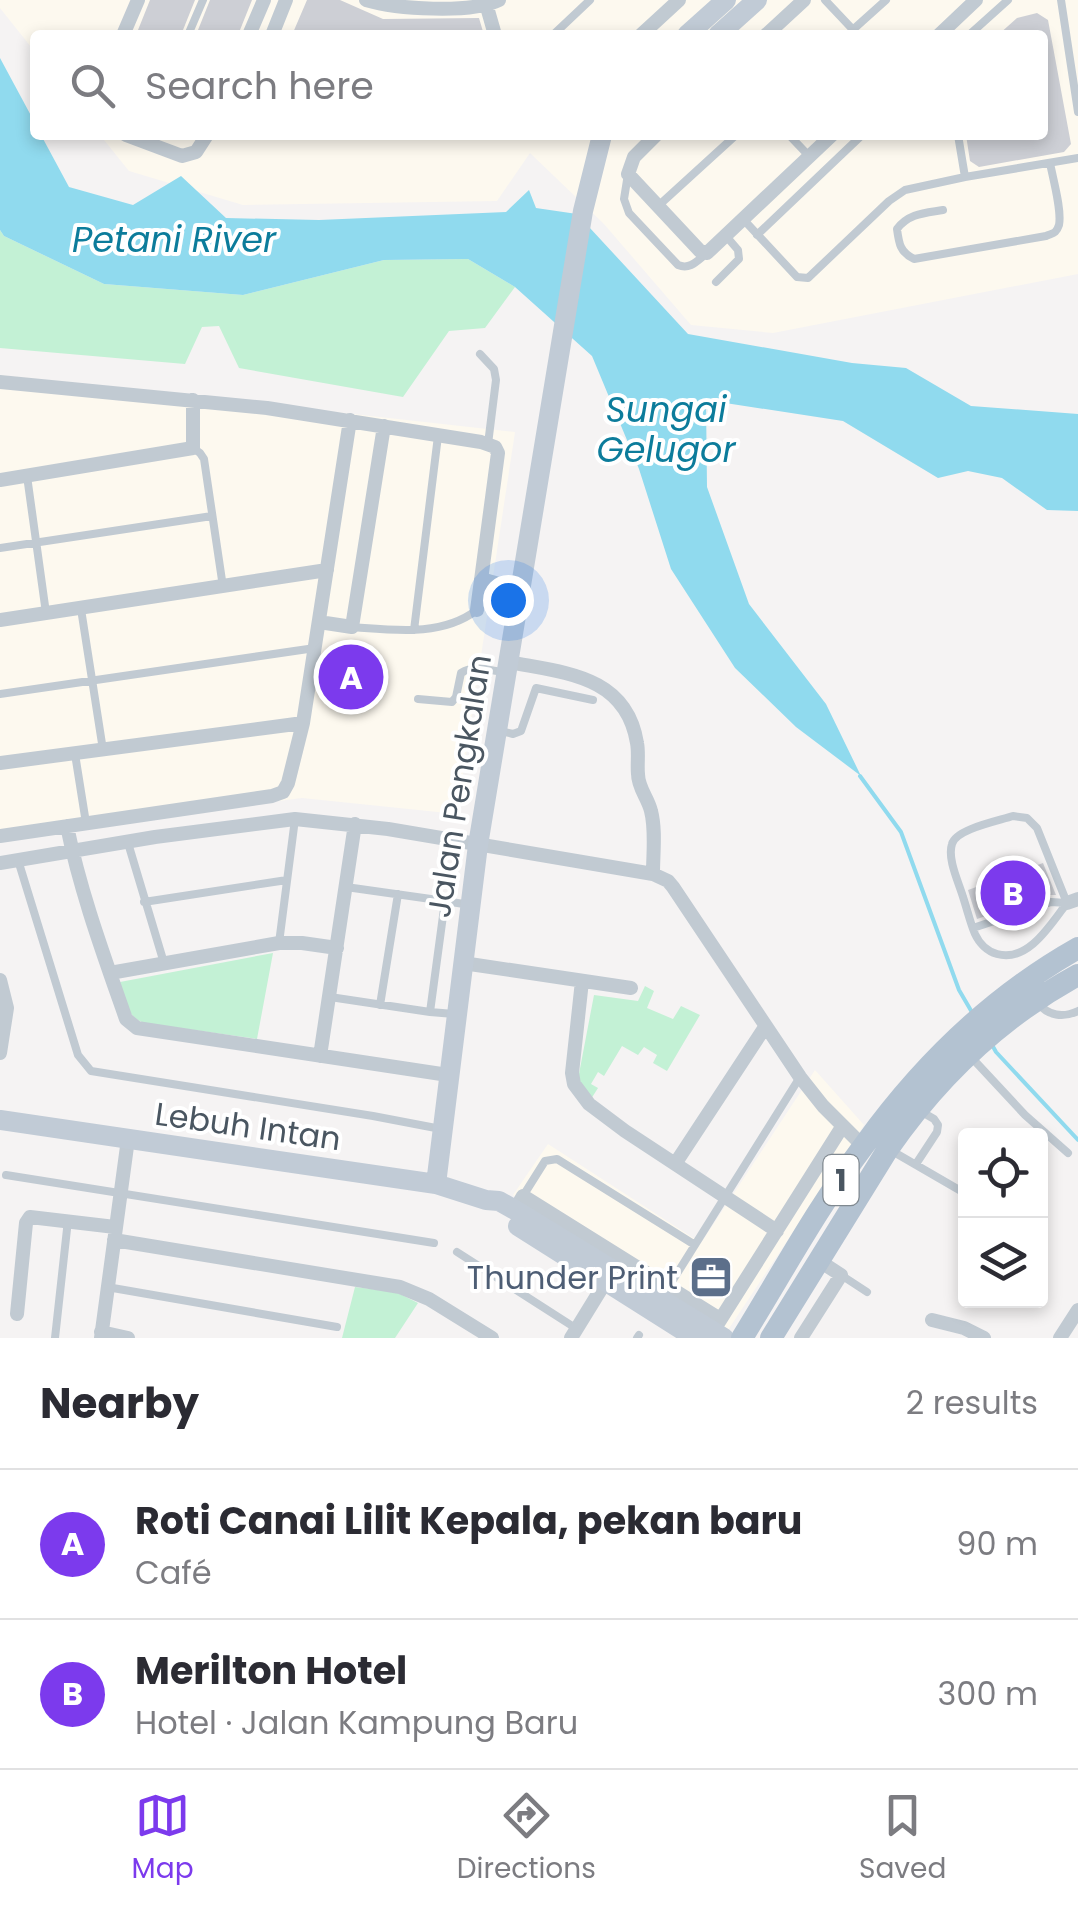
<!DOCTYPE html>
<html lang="en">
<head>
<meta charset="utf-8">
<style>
	:root { --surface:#fff; --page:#f7f7f7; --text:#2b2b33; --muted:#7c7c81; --line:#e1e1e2; --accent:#7c3aed }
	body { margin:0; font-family:Poppins,sans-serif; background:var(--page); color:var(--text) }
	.controls { position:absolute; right:30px; bottom:30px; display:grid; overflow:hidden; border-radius:10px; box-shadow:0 5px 15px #0003 }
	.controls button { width:90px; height:90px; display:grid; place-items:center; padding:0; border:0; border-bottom:2px solid var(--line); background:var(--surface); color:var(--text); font:50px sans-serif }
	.you { position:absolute; left:508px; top:600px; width:35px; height:35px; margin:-25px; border:8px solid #fff; border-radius:50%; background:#1a73e8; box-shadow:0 0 0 15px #1a73e833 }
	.badge { display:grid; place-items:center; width:65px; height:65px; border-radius:50%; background:var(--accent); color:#fff; font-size:32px; font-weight:700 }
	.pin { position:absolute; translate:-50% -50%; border:5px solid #fff; box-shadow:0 2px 10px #0006 }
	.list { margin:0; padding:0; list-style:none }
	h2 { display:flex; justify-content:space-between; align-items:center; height:130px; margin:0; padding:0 40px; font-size:42px }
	h2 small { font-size:32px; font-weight:400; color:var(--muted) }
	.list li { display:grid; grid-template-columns:65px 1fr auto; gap:30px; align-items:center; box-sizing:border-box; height:150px; padding:0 40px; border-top:2px solid var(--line) }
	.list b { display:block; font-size:38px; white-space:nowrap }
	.list p { margin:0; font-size:32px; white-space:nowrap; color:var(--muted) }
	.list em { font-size:32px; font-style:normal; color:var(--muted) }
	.icon { flex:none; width:55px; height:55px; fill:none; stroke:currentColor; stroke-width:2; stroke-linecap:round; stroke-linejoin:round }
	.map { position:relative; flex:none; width:1078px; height:1338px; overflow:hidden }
	.search { position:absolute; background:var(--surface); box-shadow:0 5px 15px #0003; left:30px; right:30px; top:30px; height:110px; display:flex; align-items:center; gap:25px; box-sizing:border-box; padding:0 35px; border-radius:10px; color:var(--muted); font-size:38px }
	.sheet { height:430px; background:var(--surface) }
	nav { display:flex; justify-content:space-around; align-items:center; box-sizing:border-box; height:140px; border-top:2px solid var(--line); background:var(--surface); font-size:28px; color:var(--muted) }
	nav a { display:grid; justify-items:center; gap:5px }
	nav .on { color:var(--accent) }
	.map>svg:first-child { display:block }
	.commercial { fill:#fdf9ef }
	.green { fill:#c3f1d5 }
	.water { fill:#90daee }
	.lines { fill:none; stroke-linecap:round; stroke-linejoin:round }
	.stream { stroke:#90daee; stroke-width:4 }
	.building { fill:#cdcfd5 }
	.lane { stroke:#c1cad2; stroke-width:8 }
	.street { stroke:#c1cad2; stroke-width:14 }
	.secondary { stroke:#c1cbd6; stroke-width:20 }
	.primary { stroke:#b3c2d1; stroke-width:22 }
	.labels { text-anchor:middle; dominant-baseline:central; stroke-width:8; stroke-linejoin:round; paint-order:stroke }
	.shield { fill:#fff; stroke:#808990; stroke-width:2.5 }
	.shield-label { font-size:30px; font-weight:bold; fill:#4a5661 }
	.street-label { font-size:32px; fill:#4a5661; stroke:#fff }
	.service-label { font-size:32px; fill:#4e5e75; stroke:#fff; text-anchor:end }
	.water-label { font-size:35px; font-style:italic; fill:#0c7c9b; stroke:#fff }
</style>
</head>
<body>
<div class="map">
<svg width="1078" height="1338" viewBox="0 0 1078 1338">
	<rect width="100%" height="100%" fill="#f5f3f3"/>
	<path class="commercial" d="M 0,0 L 1078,0 L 1078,274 L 773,333 L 691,325 L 604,224 L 530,153 L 497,201 L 243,205 L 129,171 L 100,135 L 1043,135 L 1043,35 L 35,35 L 35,52 L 0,8 Z
		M 0,375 L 515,432 L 457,814 L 302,798 L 0,838 Z
		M 815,1070 L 864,1125 L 726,1333 L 513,1195 L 548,1144 L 701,1243 Z"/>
	<path class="green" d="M 0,230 L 4,236 L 104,284 L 243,295 L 384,260 L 468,259 L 515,287 L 485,328 L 449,331 L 403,397 L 239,368 L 219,326 L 202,327 L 185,364 L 0,348 Z
		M 273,953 L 257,1039 L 144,1023 C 126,1016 125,1000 120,982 Z
		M 645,986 L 654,991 L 647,1008 L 673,1019 L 681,1006 L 700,1015 L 667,1071 L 653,1063 L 657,1055 L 644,1047 L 638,1055 L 622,1046 L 604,1076 L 598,1072 L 591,1084 L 598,1088 L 591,1099 L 578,1079 L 594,995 L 638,1001 Z
		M 355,1287 L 396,1292 L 418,1303 L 395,1338 L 342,1338 Z"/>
	<path class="water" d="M 0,58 L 35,123 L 35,135 L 41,135 L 69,187 L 133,205 L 181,176 L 226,218 L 319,220 L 506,212 L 529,190 L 536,208 L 577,214 L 688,334 L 852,363 L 906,368 L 971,406 L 1078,414 L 1078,511 L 1047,510 L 1002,478 L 968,471 L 938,478 L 843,421 L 706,400 L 707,487 L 749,604 L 826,704 L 861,776 L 796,727 L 735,668 L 671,569 L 639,469 L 592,356 L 515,287 L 468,259 L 384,260 L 243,295 L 104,284 L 4,236 L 0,230 Z"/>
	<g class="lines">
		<path class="stream" d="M 860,776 L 901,832 L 959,990 L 973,1014
			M 991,1043 L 996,1052 L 1078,1140"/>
	</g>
	<path class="building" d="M 150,0 L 195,0 L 181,35 L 136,35 Z
		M 210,0 L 252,0 L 238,35 L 196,35 Z
		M 307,0 L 340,0 L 383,19 L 479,18 L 484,35 L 292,35 Z
		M 1037,13 L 1048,20 L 1071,144 L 1064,152 L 979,167 L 970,161 L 966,135 L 1043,135 L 1043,35 L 998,35 L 1017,18 Z
		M 1043,863 L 1056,895 L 1049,895 L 977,919 L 968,890 Z"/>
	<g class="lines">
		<path class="lane" d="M 825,0 L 858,35
			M 1061,0 L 1078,112
			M 188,35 L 203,0
			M 553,35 L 590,0
			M 847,35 L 886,0
			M 969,35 L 1008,0
			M 789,135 L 809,156
			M 958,135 L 965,177
			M 628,174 L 624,199 L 629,213 L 678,265 C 690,270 697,261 707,253
			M 657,207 L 736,135
			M 943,210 C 926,213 909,213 897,229 C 899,244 900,252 914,259 L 1046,236 C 1053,233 1056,234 1059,225 C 1062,210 1053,179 1050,163
			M 743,219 L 797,277 L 808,278 L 889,201 L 905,190 L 965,177 L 1078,158
			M 757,235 L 862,135
			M 716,282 L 739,259 L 738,250 L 726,236
			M 480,354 L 494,369 L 496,380 L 488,444
			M 193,448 L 200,453 L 204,459 L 223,587
			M 27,476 L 46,613
			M 0,548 L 212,516
			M 81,609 L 103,750
			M 352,627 C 394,630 441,637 477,610
			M 414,630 L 438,436
			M 0,694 L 315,648
			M 418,699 L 452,702 L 456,697 L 461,673 C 474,665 488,670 502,672
			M 497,730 L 513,734 L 521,731 L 536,688 L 593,700
			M 75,754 L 86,823
			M 1013,816 L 1027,818 L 1037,828 L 1067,903 C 1051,924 1028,963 997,954 C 987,951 979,943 975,934 C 970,922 967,909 963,897 C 959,883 947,859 952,844 C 956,829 998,821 1013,816 Z
			M 128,843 L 164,963
			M 18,860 L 78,1055 L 91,1071 L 373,1116 L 441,1129
			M 346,887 L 445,901
			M 144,902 L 287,880
			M 973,928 L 1051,902 L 1067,903
			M 279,943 L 295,819
			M 330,997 L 430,1012
			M 1038,1003 C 1048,1016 1063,1018 1078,1011
			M 380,1005 L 398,894
			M 454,1014 L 430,1012 L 445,901 L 470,905
			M 972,1058 L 1025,1115 L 1068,1153
			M 892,1151 L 961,1191
			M 916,1164 L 937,1132 L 938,1125 L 934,1119 L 922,1112
			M 6,1175 L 434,1243
			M 523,1196 L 545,1161 L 557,1159 L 695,1245
			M 457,1252 L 577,1329
			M 841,1275 L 867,1292
			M 107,1287 L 337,1327
			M 668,1288 L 800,1077
			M 55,1338 L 68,1220
			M 637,1338 L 639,1335"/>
		<path class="street" d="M 366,0 C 396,9 471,14 499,0
			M 485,0 L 495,35
			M 123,35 L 138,0
			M 249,35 L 264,0
			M 272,35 L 286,0
			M 641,35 L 679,0
			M 766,35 L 804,0
			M 939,35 L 976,0
			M 126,135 L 182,156 L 196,152 L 207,135
			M 656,135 L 634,157 L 628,174 L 700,251 L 707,253 L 832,135
			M 0,382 L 267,408 L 481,442 L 495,447 L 498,453 L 477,610
			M 0,480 L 193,448 L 193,400
			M 481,579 L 521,590
			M 0,620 L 327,570
			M 319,622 L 352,627 L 384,426
			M 509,662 C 564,673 626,675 637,743 C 639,753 637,764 638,774 C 638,788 648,798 651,811 C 656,830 653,853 653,874
			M 0,763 L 303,723
			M 67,826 C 80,891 104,956 126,1019 L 137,1028 L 448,1075
			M 0,836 L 272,796 L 283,792 L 288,783 L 303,723 L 350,420
			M 0,863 L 155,837 L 295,819 L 388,829 L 653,874 L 668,881 L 673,887 L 800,1077 L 823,1106 L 863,1146
			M 1067,903 L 1078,899
			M 463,963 L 631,988
			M 110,973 L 279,943 L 302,943 L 337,948
			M 0,980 L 7,1008 L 0,1053
			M 582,981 L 572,1073 L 574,1084 L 589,1104 L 625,1131 L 777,1231
			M 320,1056 L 355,824
			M 675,1164 L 765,1027
			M 515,1210 L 523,1196 L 720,1319
			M 114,1240 L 400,1287 L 429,1299 L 492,1338
			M 17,1314 L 26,1223 L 30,1217 L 115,1227
			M 932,1320 L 964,1328 L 984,1338
			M 717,1325 L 842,1127
			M 101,1332 L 128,1338
			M 101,1338 L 128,1139
			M 571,1338 L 606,1281
			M 801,1338 L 841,1275 L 818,1260
			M 1060,1338 L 1078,1310"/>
		<path class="secondary" d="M 687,35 L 726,0
			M 718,35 L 757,0
			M 0,1120 L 436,1184 L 486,1200 L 499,1201 L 515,1210 L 724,1338
			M 436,1184 L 478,845 L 583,211 L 602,135
			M 518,1226 L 695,1338"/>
		<path class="primary" d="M 742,1338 C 782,1273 819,1205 865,1144 C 922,1065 993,996 1078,948
			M 771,1338 L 888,1149 C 938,1077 1001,1017 1078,975"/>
	</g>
	<defs>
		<g id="office-square" transform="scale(2.25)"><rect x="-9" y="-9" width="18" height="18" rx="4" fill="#5c6f8a" stroke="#fff"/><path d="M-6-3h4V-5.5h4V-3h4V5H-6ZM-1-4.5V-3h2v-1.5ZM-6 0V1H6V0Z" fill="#fff"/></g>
	</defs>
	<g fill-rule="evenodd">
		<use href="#office-square" x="711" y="1277"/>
	</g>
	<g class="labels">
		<rect class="shield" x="823.5" y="1155" width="35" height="50" rx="8"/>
		<g class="shield-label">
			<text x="841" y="1180">1</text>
		</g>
		<g class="street-label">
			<text transform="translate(459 786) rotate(-81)">Jalan Pengkalan</text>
			<text transform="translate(248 1126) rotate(8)">Lebuh Intan</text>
		</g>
		<g class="service-label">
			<text x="678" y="1277">Thunder Print</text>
		</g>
		<g class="water-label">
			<text x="174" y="239">Petani River</text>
			<text x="666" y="409">Sungai<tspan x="666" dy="40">Gelugor</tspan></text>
		</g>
	</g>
</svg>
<div class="controls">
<button><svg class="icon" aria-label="locate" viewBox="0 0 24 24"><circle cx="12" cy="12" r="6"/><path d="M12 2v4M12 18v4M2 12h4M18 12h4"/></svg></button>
<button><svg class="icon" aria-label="layers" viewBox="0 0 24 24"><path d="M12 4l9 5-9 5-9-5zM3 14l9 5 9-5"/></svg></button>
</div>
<div class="you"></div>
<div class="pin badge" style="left:351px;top:677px">A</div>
<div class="pin badge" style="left:1013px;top:893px">B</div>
<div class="search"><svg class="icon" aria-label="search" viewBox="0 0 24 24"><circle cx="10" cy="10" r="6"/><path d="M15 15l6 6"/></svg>Search here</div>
</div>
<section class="sheet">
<h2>Nearby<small>2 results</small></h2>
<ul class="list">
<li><span class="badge">A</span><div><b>Roti Canai Lilit Kepala, pekan baru</b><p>Café</p></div><em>90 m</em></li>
<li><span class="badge">B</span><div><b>Merilton Hotel</b><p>Hotel · Jalan Kampung Baru</p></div><em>300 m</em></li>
</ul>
</section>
<nav>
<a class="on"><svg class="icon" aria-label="map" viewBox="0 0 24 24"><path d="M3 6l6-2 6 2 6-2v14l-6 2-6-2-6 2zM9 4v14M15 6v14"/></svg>Map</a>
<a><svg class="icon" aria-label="directions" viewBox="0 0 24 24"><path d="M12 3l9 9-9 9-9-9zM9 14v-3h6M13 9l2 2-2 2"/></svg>Directions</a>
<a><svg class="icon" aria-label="saved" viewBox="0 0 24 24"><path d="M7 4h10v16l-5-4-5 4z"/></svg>Saved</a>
</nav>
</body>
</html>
